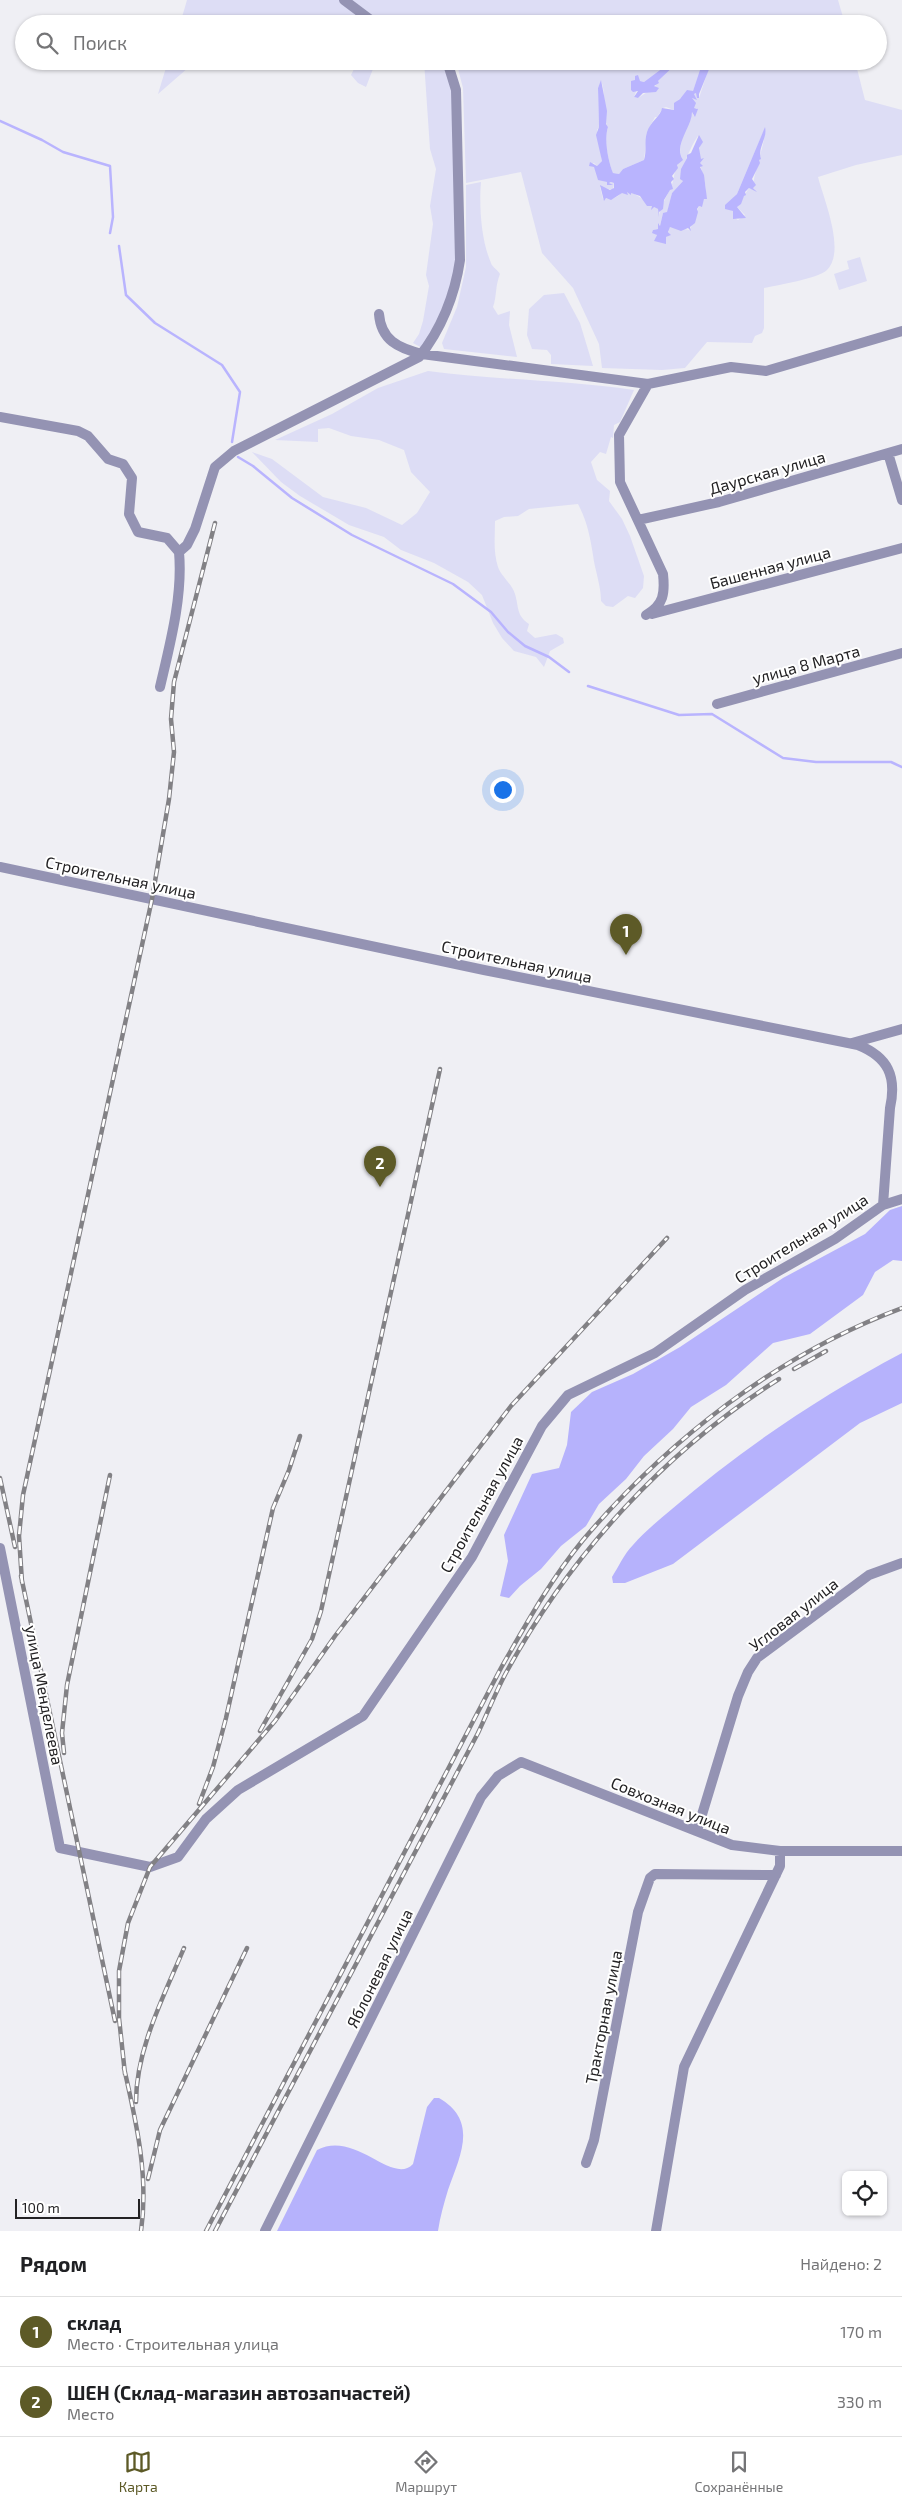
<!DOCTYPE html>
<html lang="ru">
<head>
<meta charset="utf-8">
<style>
	:root { --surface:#fff; --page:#f6f6f6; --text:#202124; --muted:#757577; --line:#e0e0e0; --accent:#5d5a27 }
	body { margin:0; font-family:"Exo 2",sans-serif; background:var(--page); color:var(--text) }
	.controls { position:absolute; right:15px; bottom:15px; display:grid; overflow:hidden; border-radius:8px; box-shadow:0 1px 4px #0004 }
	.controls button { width:45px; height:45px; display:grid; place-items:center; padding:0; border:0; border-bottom:1px solid var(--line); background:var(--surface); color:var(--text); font:25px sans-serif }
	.scale { position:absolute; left:15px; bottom:12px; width:125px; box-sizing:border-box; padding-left:5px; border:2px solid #232224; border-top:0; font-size:14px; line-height:18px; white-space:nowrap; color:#232224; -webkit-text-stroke:4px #fff; paint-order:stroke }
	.you { position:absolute; left:502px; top:789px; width:18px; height:18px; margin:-12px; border:4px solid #fff; border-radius:50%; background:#1a73e8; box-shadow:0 0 0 8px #1a73e833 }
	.badge { display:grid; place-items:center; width:32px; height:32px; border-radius:50%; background:var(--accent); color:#fff; font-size:16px; font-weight:700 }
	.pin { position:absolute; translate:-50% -41px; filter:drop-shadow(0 1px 2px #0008) }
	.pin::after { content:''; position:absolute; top:26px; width:18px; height:15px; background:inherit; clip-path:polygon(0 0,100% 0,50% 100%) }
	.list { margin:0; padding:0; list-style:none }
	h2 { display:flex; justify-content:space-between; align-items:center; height:65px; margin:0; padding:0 20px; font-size:21px }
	h2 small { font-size:16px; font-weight:400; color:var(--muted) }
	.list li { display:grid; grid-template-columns:32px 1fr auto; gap:15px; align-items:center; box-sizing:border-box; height:70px; padding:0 20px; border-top:1px solid var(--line) }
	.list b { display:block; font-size:19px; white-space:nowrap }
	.list p { margin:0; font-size:16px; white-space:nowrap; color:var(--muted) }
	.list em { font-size:16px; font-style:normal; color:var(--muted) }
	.icon { flex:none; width:28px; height:28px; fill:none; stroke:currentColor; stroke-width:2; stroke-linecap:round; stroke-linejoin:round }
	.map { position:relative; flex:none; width:902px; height:2231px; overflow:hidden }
	.search { position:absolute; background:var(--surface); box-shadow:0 1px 4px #0004; left:15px; right:15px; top:15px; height:55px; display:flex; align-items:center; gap:12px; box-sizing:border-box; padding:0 18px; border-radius:28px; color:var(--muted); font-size:19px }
	.sheet { height:205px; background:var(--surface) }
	nav { display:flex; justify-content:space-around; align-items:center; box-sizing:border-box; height:70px; border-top:1px solid var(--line); background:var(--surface); font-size:14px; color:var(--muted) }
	nav a { display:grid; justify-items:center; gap:2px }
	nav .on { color:var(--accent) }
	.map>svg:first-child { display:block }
	.green { fill:#ddddf5; fill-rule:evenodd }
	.forest { fill:#b6b2fc }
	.water { fill:#b9b4fe }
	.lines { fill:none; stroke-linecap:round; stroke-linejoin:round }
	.stream { stroke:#b9b4fe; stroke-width:2.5 }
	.street { stroke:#9493b3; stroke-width:10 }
	.rail-casing { stroke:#828185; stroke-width:4.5 }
	.rail { stroke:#fff; stroke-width:2.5; stroke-dasharray:8; stroke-linecap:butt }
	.labels { text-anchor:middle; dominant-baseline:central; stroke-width:4; stroke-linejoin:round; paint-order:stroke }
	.street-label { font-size:16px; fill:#232224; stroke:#fff }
</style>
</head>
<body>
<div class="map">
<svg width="902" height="2231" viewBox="0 0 902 2231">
	<rect width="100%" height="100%" fill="#efeff4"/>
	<path class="green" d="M 187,0 L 838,0 L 845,24 L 180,24 Z
		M 168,61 L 196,61 L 158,94 Z
		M 358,61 L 376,61 L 366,87 L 358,83 L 351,75 Z
		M 424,61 L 445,61 L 454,90 L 457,259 C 453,289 442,325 422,348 L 413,343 L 419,334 L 423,321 L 429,286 L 426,275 L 433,224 L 430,206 L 436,169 L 430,149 Z
		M 456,61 L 672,61 L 644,82 L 640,81 L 634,97 L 638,98 L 655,87 L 658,81 L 675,65 L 683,61 L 708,61 L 707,66 L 700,72 L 693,91 L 678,100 L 674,110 L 666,107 L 663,108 L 657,117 L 655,117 L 647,132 L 644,160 L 623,169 L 619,174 L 613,173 C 608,162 604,139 608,127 C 602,118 607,94 601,81 L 598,88 L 599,127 L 597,130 L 602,161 L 597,166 L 594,163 L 589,165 L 594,167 L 601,180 L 608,182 L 608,185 L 611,182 L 614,183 L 613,190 L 600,187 L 603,199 C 607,197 611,200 614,198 C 617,197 619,195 621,193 C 634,188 646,204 658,209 L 659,215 C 661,205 667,196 671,187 C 675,179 673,168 682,158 C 676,145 689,125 692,112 L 694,116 L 697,108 L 694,108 L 692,98 L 696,99 L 694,94 L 696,93 L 699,98 L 711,61 L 855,61 L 865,100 L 902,110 L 902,155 L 856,165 L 818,177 C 824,200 846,251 827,270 C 817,279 778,285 764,288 L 764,328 L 762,333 L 755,336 L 752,343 L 707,342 L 685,368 L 662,370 L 602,368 L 599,344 L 573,288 L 542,253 L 521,172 L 466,183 L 463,88 ZM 765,128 C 767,138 753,174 753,188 L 755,190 L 749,188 L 737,207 L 745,215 L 738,220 L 733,217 L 733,211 L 725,207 L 737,194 ZM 698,136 L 701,143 C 694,157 706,177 706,191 C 706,196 702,202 701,207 L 699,206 L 690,230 L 670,227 L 668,230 L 670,235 L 666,237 L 666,243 L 655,241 L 657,235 L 653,230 L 658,229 L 659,224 L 660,226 L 663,213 L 667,213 L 672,193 L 683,181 C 679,171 692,144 698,136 Z
		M 481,182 C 479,206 481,240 491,263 C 492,267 498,270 500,274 C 495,286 497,296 493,307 L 498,315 L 510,311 L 509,325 L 517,357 L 444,349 L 442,343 L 457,307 L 466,267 L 466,185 Z
		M 860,257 L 867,281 L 839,290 L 834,274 L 849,269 L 847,261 Z
		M 564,293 L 580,323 L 593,366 L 551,364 L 551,355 L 547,350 L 532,349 L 527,335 L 529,309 L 544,295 Z
		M 428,371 C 497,380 566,380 634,390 L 620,422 L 614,425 L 613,438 L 611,437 L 606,454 L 600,452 L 591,462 L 597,480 L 610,491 L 609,501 L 622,519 L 630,536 L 644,576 L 643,588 L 635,598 L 628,596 L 613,607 L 606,606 L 601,601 C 601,585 595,571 593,555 C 590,536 587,521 578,504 L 529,509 L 518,516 L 504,517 L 495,521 C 495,537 493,551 498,567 C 501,576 512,584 515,594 C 519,607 516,615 529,624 L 527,631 L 535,638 L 556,634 L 563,638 L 564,643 L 550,651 L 544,667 L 536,657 L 514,651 L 502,638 L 493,623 L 482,595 L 468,582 L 434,563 L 401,550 L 384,537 L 349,525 L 300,496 L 281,482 L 252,452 L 272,459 L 323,497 L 366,508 L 402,525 L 417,513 L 430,492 L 411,472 L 404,450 L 379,440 L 351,436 L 329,428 L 318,429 L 318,442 L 275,440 L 332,414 L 378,388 Z"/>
	<path class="forest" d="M 902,1206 L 902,1261 L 893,1260 L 875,1272 L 863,1295 L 810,1334 L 773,1343 L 726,1385 L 691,1407 L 673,1429 L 644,1456 L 626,1479 L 599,1504 L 586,1526 L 561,1546 L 541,1569 L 520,1586 L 509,1598 L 500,1596 L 508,1561 L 504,1535 L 532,1474 L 559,1468 L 567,1445 L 571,1412 L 592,1392 L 633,1374 L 680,1347 L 783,1278 L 865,1234 L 890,1210 Z
		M 902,1353 L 902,1403 L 860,1423 L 673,1564 L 625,1583 L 613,1583 L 612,1577 C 619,1566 624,1554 633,1545 C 645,1531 658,1521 672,1509 C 743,1448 819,1397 902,1353 Z
		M 434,2098 L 439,2098 C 479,2121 460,2156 448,2190 C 444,2203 440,2217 438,2231 L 277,2231 L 317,2150 C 356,2130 392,2186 413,2164 L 427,2107 Z"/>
	<path class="water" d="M 672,61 L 683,61 L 675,65 L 658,81 L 659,83 L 654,86 L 659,88 L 656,92 L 643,93 L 638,98 L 634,97 L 638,91 L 633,92 L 631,90 L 631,81 L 635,80 L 635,76 L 638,75 L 640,81 L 644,82 Z
		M 708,61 L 712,62 L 699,94 L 699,98 L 697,98 L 696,93 L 694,94 L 697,100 L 692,98 L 696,103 L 694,108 L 698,109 L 695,117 L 692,112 C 692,127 673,145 683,160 L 677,165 L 678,168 L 672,176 L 674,179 L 671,182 L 673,189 L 670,190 L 664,200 L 663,209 L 659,212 L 659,217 L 658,209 L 654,207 L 651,210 L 652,206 L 647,206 L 640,196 L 631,193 L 631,195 L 627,192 L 628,195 L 622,193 L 611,200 L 606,198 L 604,201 L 600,185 L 610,190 L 614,188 L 614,183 L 611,182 L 609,183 L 613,185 L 607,185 L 607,182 L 598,180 L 594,167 L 589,166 L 590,162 L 597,166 L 602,161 L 596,135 L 599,127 L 598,88 L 601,80 L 607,111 L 606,124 L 608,127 C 604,139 608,161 613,173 L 619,174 L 623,169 L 644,160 C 647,151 644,142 647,132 C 650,122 661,116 662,108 L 674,110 L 674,103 L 680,99 L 687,90 L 693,91 L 701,67 L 703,69 Z
		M 765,127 C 768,138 757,148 761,159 L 759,160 L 760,163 L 752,179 L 756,185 L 753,188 L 757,192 L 749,188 L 745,192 L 746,195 L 744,196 L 741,204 L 737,207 L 746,218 L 733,219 L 733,211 L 725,209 L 725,205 L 737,194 Z
		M 699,135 L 703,142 L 699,148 L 701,159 L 704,158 L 700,163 L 703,166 L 700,167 L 704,175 L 707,199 L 704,199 L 702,207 L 699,206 L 697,209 L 698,212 L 695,223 L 690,227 L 691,231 L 688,228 L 681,231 L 670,227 L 668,232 L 671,235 L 666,237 L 666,244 L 654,241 L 657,235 L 652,233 L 653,230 L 658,229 L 658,223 L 660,226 L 663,213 L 667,212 L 672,193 L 683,181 L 680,179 L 681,169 L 687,158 L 687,155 L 691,153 Z"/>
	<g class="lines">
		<path class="stream" d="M 0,121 L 42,140 L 63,152 L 110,166 L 113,217 L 110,233
			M 119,246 L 126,295 L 155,323 L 222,365 L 240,392 L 232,442
			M 238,457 L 253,466 L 292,498 L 352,535 L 453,584 L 491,612 L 508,632 L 525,646 L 549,657 L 569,672
			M 588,686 L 679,715 L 712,714 L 783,758 L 816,762 L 891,762 L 902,767"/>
		<path class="street" d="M 344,0 L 376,24
			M 379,314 C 381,340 398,348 422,354 L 648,384
			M 0,417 L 78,431 L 88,436 L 108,459 L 123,464 L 132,478 L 129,514 L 138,532 L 167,538 L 179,552
			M 888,453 L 902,500
			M 638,520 L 719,502 L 902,449
			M 652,614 L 902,548
			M 646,615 C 664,605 665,593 663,574 L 620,482 L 619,435 L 648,384 L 731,367 L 766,371 L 902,331
			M 160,687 C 170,644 183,596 179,552 L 187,545 L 195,529 L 215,467 L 234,451 L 419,357 C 441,330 455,295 460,260 L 456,90 L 447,61
			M 717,704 L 902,653
			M 0,867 L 484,970 L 858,1045 C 888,1057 897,1076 890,1108 L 883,1205 L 835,1239 L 745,1290 L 655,1353 L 568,1395 L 542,1426 L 472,1557 L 363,1716 L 238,1790 L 206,1819 L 178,1857 L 150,1867 L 60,1848 L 0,1548
			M 852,1043 L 902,1029
			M 883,1205 L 902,1199
			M 697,1831 L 738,1696 L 748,1672 L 757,1658 L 869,1575 L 902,1563
			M 586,2163 L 594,2140 L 638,1912 L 650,1878 L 655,1874 L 776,1875
			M 265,2231 L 481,1797 L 498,1776 L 521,1762 L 732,1845 L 780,1851 L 902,1851
			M 656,2231 L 684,2067 L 780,1866 L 780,1851"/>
		<g class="rail-casing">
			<path id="rail" d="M 794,1369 L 826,1351
				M 0,1478 L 15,1547
				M 21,1576 L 115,2021
				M 22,1582 L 19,1536 L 23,1495 L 152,899 L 169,799 L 174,752 L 171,719 L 174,682 L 215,523
				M 260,1731 L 312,1639 L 321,1611 L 440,1069
				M 64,1753 L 62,1733 L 67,1685 L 110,1475
				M 199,1804 L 213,1767 L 226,1718 L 273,1508 L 289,1470 L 300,1436
				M 124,2068 C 136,2121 149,2176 141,2231
				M 125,2074 L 119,2018 L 119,1971 L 128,1923 L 150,1867 L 275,1721 L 335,1636 L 511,1406 L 667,1238
				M 136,2102 C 136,2049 164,1996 184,1948
				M 148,2179 L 160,2130 L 247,1948
				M 206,2231 L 501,1668 C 526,1624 551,1579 583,1540 C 668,1440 778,1354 902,1308
				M 215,2231 L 478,1733 C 488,1712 496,1691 507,1671 C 571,1554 666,1450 779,1379"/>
		</g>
		<use href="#rail" class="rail"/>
	</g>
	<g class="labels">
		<g class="street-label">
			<text transform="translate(767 472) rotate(-16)">Даурская улица</text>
			<text transform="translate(770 567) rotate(-15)">Башенная улица</text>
			<text transform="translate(806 664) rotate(-15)">улица 8 Марта</text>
			<text transform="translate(121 877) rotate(12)">Строительная улица</text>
			<text transform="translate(517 961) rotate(12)">Строительная улица</text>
			<text transform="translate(801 1238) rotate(-32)">Строительная улица</text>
			<text transform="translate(481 1504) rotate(-61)">Строительная улица</text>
			<text transform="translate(793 1614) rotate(-38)">Угловая улица</text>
			<text transform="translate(45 1695) rotate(79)">улица Менделеева</text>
			<text transform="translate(671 1805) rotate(22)">Совхозная улица</text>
			<text transform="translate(379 1968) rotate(-64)">Яблоневая улица</text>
			<text transform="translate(603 2017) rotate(-79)">Тракторная улица</text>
		</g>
	</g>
</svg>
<div class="controls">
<button><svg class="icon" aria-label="locate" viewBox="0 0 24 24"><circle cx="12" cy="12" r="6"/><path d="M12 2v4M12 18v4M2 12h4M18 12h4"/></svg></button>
</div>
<div class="scale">100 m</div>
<div class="you"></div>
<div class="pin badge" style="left:626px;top:955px">1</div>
<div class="pin badge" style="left:380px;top:1187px">2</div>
<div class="search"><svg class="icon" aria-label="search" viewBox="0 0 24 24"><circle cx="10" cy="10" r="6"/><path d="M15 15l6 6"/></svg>Поиск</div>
</div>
<section class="sheet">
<h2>Рядом<small>Найдено: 2</small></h2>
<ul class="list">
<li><span class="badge">1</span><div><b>склад</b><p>Место · Строительная улица</p></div><em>170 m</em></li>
<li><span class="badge">2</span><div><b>ШЕН (Склад-магазин автозапчастей)</b><p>Место</p></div><em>330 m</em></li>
</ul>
</section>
<nav>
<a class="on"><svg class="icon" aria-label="map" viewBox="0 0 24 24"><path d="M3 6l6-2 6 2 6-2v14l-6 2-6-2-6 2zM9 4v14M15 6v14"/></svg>Карта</a>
<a><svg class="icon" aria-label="directions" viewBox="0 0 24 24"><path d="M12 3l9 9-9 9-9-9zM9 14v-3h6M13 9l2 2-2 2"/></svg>Маршрут</a>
<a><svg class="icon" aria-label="saved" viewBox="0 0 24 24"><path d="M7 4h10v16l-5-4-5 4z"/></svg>Сохранённые</a>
</nav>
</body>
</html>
